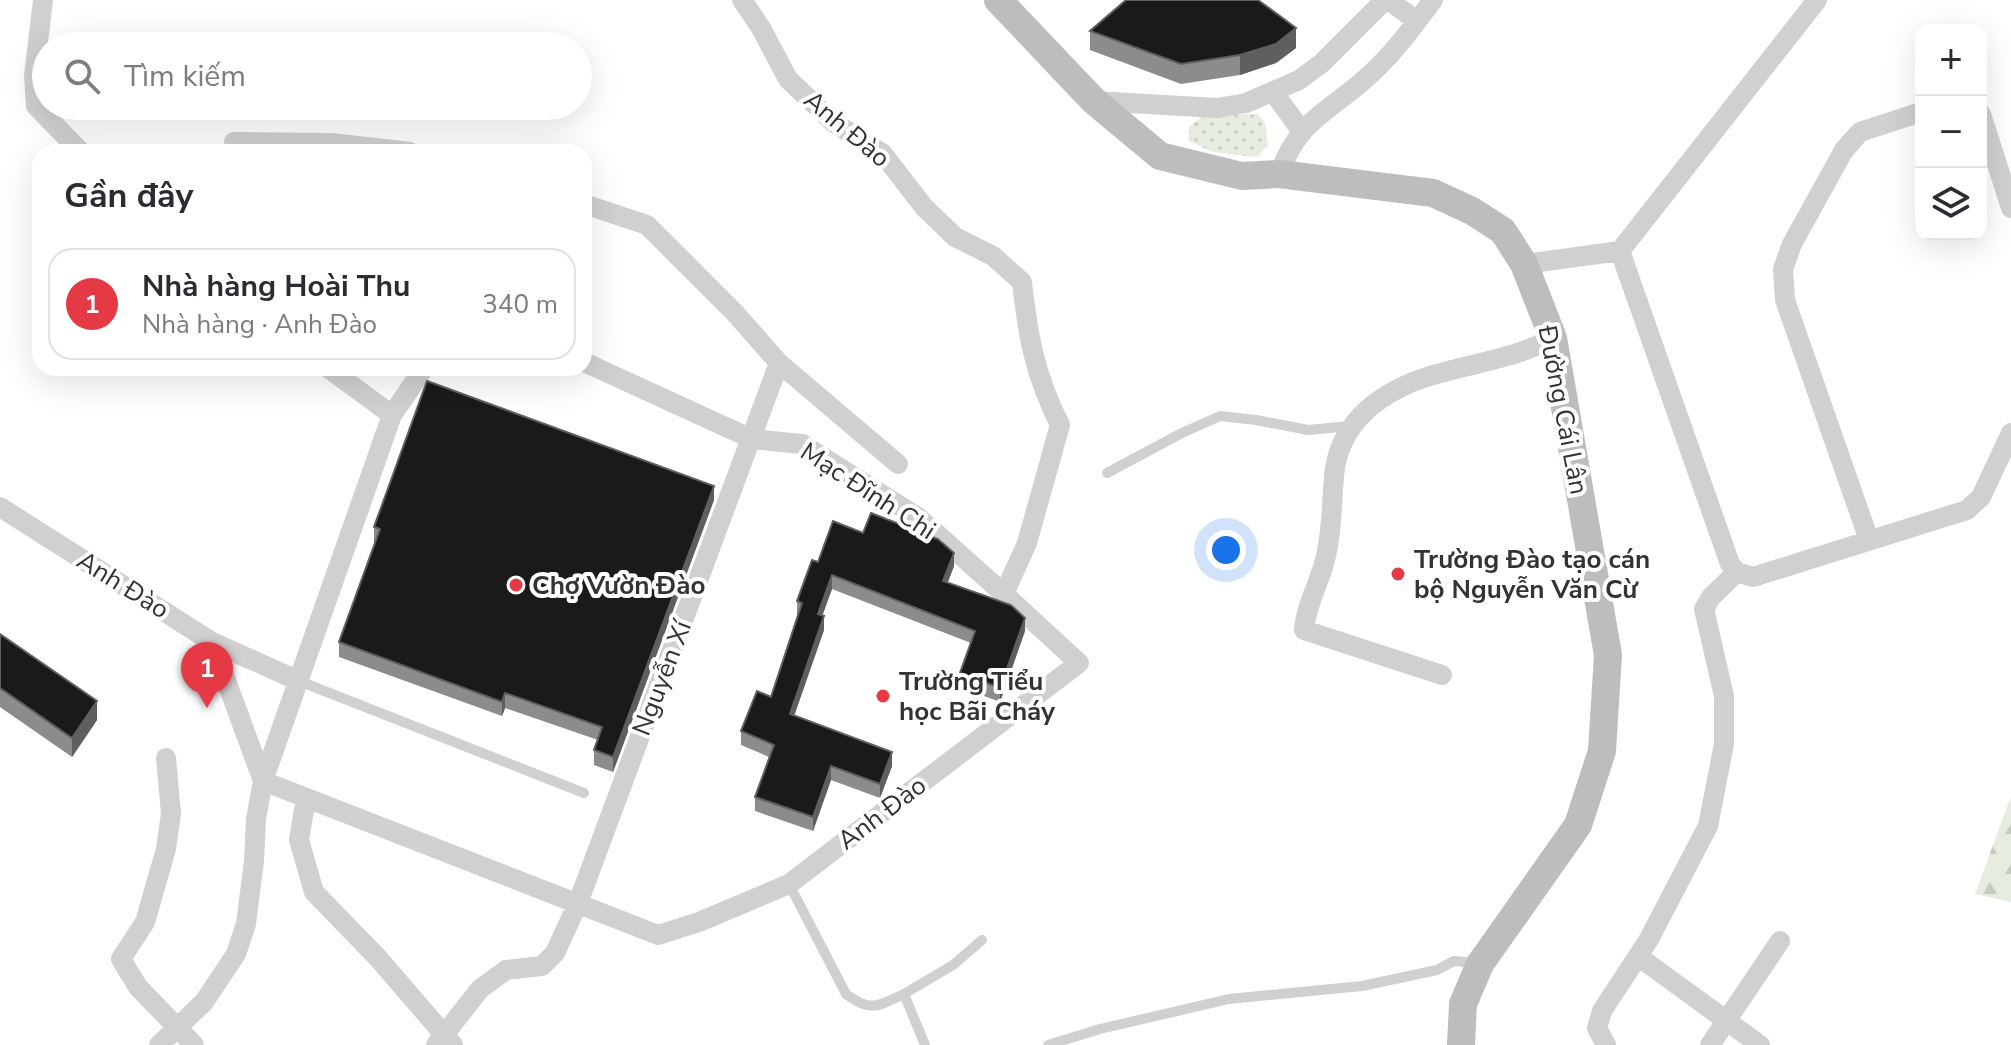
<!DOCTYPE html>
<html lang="vi">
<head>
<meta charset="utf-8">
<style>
	:root { --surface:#fff; --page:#f7f7f7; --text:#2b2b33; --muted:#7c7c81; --line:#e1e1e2; --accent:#e63946 }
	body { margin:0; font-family:"Nunito Sans",sans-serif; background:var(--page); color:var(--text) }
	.controls { position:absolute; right:24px; top:24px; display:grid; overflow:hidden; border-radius:16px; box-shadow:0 8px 32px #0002 }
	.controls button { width:72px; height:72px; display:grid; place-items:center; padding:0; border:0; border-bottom:2px solid var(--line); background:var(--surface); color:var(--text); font:40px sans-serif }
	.you { position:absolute; left:1226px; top:550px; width:28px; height:28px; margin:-20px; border:6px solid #fff; border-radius:50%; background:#1a73e8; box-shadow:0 0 0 12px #1a73e833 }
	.badge { display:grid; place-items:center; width:52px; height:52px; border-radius:50%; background:var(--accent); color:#fff; font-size:26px; font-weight:700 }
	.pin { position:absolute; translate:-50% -66px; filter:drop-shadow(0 2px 4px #0008) }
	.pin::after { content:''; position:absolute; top:42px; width:28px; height:24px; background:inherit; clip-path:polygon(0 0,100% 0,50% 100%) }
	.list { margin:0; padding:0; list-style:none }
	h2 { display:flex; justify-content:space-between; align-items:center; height:104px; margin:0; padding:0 32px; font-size:34px }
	h2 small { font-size:26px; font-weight:400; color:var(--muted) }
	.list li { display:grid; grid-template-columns:52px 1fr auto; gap:24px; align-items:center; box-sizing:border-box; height:112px; margin:0 16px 16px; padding:0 16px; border:2px solid var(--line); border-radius:24px }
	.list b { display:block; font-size:30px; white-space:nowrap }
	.list p { margin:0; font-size:26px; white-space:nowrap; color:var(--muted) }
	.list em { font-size:26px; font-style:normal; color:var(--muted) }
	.icon { flex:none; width:44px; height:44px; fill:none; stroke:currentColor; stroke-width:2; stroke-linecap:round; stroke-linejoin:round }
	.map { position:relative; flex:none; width:2011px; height:1045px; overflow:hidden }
	.search { position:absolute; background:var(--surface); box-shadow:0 8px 32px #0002; left:32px; top:32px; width:560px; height:88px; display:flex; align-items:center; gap:20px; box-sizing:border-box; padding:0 28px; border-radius:44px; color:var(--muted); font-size:30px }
	.panel { position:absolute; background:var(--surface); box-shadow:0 8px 32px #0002; left:32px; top:144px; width:560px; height:232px; border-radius:24px }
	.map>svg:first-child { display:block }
	.grass { fill:url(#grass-dots) }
	.forest { fill:url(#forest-firs) }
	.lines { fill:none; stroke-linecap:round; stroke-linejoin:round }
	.service { stroke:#d0d0d0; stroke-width:10 }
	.minor { stroke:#d0d0d0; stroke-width:20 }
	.secondary { stroke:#bdbdbd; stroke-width:28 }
	.wall { fill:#8c8c8c }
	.shaded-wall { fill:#5f5f5f }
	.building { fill:#1a1a1a; stroke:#5f5f5f; stroke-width:2 }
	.poi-dot { fill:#e63946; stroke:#fff; stroke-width:3 }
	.labels { text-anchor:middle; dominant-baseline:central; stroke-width:8; stroke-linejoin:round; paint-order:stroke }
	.street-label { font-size:26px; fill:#333; stroke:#fff }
	.poi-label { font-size:26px; font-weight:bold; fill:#333; stroke:#fff; text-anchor:start }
</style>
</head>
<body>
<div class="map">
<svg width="2011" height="1045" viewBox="0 0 2011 1045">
	<defs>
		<pattern id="grass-dots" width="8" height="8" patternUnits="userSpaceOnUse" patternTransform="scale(2)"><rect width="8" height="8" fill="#e6ecdf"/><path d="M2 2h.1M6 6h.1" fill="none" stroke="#c6cbc0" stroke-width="1.8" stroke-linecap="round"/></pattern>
		<pattern id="forest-firs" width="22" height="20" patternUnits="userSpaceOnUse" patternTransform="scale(2)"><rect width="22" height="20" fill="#e6ecdf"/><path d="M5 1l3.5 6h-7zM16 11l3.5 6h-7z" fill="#c6cbc0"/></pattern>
	</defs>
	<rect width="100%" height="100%" fill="#fff"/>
	<path class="grass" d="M 1258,114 L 1265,123 L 1268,145 L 1257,157 L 1213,152 L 1189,141 L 1189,127 L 1204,115 Z"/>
	<path class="forest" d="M 2011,796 L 2011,902 L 1975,894 Z"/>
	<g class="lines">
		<path class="service" d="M 1107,473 L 1182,433 L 1220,416 L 1256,420 L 1308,430 L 1350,426
			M 299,681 L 584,793
			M 789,884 L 846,994 C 871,1013 878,1006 904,994 L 925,1045
			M 904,994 L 953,965 L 982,940
			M 1048,1045 L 1100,1029 L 1229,999 L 1362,986 L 1437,970 L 1454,961 L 1478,963"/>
		<path class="minor" d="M 43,0 L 34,76 L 36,106 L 81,152
			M 1388,0 L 1417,21
			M 1273,92 L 1301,130
			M 1094,101 L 1217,108 L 1246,103 L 1299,80 L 1322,63 L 1385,0
			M 1981,114 L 2011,208
			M 234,142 L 331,143 L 410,152
			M 1279,174 C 1299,120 1324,115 1364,80 C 1391,57 1412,28 1433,0
			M 584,204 L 647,225 L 735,313 L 779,363 L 898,464
			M 1620,251 L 1730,564 L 1737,572 L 1753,577 L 1967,510 L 1981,497 L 2011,433
			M 1524,264 L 1620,251 L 1817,0
			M 584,362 L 752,439 L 802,444 L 919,518 L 1004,594
			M 328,368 L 392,415
			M 0,507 L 212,642 L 299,681
			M 1869,540 L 1785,300 L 1783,269 L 1792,244 L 1844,150 L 1860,132 L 1921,112
			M 212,642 L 263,781 L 658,935 L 699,922 L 789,884 L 1079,663 L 1004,594 L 1027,543 L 1060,425 C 1035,375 1028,337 1022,282 L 993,256 L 955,237 L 924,207 L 883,154 L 833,122 L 788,79 L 761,28 L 742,0
			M 1442,675 L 1304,630 C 1306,605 1319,584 1325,560 C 1333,530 1331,499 1335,468 C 1343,418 1385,390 1430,376 C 1472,363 1514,359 1553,338
			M 166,758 L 171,814 L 166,849 L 145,922 L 121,959 L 138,987 L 194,1045
			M 306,798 L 299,840 L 314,892 L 378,958 L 453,1045
			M 1639,957 L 1760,1045
			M 159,1045 L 204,1002 L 236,954 L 246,924 L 254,861 L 256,819 L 263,781 L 392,415 L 424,368
			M 436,1045 L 480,989 L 506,970 L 542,966 L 555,953 L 578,903 L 779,363
			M 1606,1045 L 1597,1028 L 1602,1011 L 1649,939 L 1708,826 L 1724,744 L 1724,696 L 1704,609 L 1711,597 L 1737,572
			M 1710,1045 L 1780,941"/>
		<path class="secondary" d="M 998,0 L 1094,101 L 1160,156 L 1242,176 L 1279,174 L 1433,193 L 1472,211 L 1503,231 L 1524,264 L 1553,338 L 1608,655 L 1602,751 L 1578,825 L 1480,964 L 1463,1004 L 1461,1045"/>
	</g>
	<path class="wall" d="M 1090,31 L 1296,48 L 1276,63 L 1240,75 L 1181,84 L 1090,50 Z
		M 714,500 L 613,772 L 594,765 L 594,750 L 598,740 L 505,708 L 502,716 L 339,657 L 339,642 L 375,543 L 374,542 L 374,527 Z
		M 818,562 L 954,566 L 948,582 L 1025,631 L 1000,702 L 960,687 L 960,673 L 971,643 L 832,589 L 822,615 L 824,630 L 794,715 L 892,766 L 880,798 L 831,780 L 813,831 L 755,811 L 755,797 L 769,757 L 741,745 L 741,731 L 771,697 L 798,615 L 797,615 L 797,601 Z
		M 0,634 L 97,720 L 72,757 L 0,707 Z"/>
	<path class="shaded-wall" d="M 1296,28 L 1296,48 L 1276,63 L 1240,75 L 1240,55 Z
		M 714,486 L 714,500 L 613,772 L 613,757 Z
		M 954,553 L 954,566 L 943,594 L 943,581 Z
		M 832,575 L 832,589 L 818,628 L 818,614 Z
		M 824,616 L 824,630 L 790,728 L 790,714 Z
		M 1025,618 L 1025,631 L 1000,702 L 1000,688 Z
		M 505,693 L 505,708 L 502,716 L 502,702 Z
		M 97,701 L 97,720 L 72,757 L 72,738 Z
		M 892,752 L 892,766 L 880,798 L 880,784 Z
		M 831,766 L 831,780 L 813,831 L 813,817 Z"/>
	<path class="building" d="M 1126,0 L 1258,0 L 1296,28 L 1276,44 L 1240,55 L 1181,64 L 1090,31 Z
		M 427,381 L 714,486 L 613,757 L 594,750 L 602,727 L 505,693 L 502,702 L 339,642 L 380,529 L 374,527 Z
		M 871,513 L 938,539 L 954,553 L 943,581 L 1011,605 L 1025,618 L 1000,688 L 960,673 L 975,631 L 832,575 L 818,614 L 824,616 L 790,714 L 892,752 L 880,784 L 831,766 L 813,817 L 755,797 L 774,745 L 741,731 L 757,691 L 771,697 L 802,603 L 797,601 L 812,560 L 818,562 L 833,521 L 863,533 Z
		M 0,634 L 97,701 L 72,738 L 0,688 Z"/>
	<g class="poi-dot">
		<circle cx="1398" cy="574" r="8"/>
		<circle cx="516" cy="585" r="8"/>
		<circle cx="883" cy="696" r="8"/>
	</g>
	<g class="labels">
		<g class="street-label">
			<text transform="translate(847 129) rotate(40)">Anh Đào</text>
			<text transform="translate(1563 410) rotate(79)">Đường Cái Lân</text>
			<text transform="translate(868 491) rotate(33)">Mạc Đĩnh Chi</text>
			<text transform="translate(123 585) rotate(32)">Anh Đào</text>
			<text transform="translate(662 678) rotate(-69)">Nguyễn Xí</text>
			<text transform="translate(882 813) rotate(-37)">Anh Đào</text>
		</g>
		<g class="poi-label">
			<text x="1414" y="559">Trường Đào tạo cán<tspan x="1414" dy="30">bộ Nguyễn Văn Cừ</tspan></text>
			<text x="532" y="585">Chợ Vườn Đào</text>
			<text x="899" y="681">Trường Tiểu<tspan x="899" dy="30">học Bãi Cháy</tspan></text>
		</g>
	</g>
</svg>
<div class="controls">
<button>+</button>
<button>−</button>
<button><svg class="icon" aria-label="layers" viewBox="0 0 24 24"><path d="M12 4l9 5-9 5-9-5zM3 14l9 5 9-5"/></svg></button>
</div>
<div class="you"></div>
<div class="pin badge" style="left:207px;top:708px">1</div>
<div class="search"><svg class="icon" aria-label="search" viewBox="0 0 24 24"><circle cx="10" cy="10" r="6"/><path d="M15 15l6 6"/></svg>Tìm kiếm</div>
<section class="panel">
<h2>Gần đây<small></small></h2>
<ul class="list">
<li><span class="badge">1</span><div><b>Nhà hàng Hoài Thu</b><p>Nhà hàng · Anh Đào</p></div><em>340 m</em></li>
</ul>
</section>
</div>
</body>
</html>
